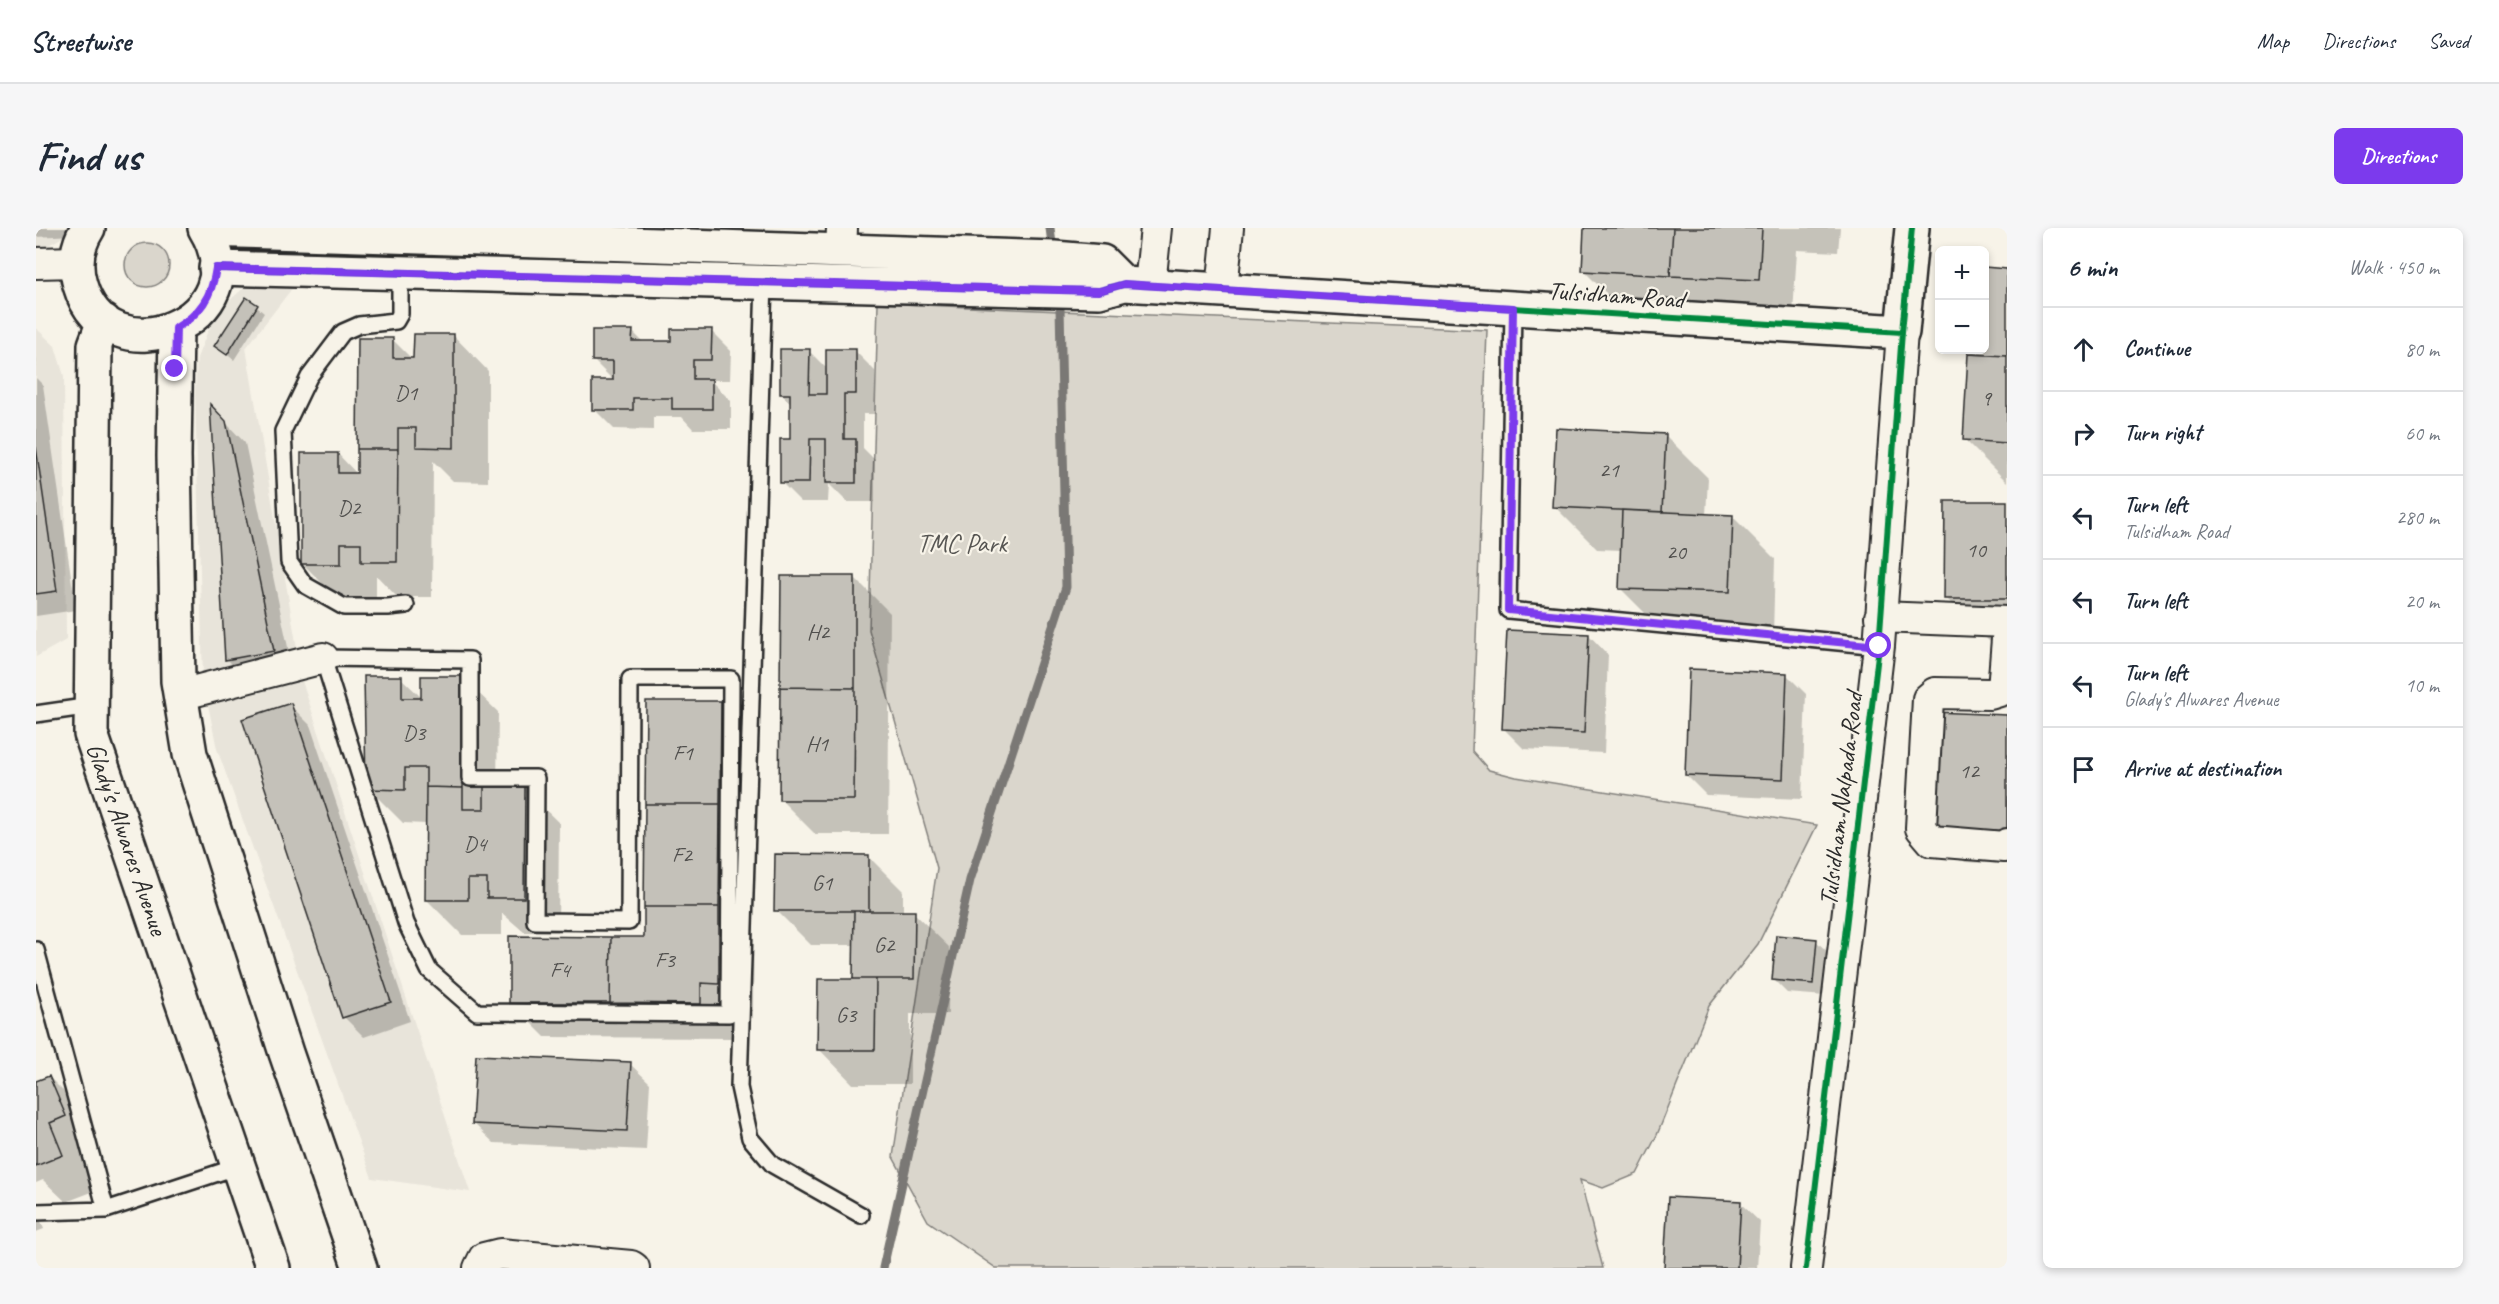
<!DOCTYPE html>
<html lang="en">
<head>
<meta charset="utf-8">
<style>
	:root { --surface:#fff; --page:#f6f6f7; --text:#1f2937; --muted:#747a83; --line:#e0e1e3; --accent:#7c3aed }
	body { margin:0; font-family:Caveat,sans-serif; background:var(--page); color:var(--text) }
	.controls { position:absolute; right:18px; top:18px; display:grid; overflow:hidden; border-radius:9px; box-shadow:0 3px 9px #0003 }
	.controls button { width:54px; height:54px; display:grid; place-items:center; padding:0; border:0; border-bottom:2px solid var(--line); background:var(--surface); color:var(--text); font:30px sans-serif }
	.stop { position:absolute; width:18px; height:18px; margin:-14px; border:4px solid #7c3aed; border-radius:50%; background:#fff }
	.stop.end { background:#7c3aed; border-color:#fff; box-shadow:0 2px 6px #0008 }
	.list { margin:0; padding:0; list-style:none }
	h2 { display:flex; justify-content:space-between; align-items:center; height:78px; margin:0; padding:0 24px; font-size:26px }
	h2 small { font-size:20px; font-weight:400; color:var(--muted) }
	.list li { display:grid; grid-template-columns:39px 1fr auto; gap:18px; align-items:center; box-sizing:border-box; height:84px; padding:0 24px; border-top:2px solid var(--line) }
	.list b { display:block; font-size:22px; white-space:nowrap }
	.list p { margin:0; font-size:20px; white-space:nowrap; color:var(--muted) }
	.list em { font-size:20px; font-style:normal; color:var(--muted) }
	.icon { flex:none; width:33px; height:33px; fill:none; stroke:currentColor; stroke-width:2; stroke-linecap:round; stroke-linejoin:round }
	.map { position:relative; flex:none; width:1971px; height:1040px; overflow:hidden; border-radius:9px }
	header { display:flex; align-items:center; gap:36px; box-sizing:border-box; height:84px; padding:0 30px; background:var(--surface); border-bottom:2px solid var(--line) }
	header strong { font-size:28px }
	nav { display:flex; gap:33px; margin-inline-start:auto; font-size:21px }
	.intro { display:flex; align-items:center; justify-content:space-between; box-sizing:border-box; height:144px; padding:0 36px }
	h1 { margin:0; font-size:42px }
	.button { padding:15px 27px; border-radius:9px; background:var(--accent); color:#fff; font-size:21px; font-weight:700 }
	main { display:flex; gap:36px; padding:0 36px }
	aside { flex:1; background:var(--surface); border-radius:9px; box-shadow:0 3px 9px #0003 }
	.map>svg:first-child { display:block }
	.built { fill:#e8e4da }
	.green { fill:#dad6cc; stroke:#82807c; stroke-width:1.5 }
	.shadow { fill:#0003 }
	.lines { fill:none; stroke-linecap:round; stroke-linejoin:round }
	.stream { stroke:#7a7874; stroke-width:9 }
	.building { fill:#c4c1b9; stroke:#2b2b2b; stroke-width:1.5 }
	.service-casing { stroke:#2b2b2b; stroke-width:20 }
	.minor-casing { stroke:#2b2b2b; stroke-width:34 }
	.tertiary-casing { stroke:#2b2b2b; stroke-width:38 }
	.secondary-casing { stroke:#2b2b2b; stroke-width:38 }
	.service { stroke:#f7f3e8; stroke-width:15 }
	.minor { stroke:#f7f3e8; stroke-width:30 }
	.tertiary { stroke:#f7f3e8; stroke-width:33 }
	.secondary { stroke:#f7f3e8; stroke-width:33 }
	.cycleway-casing { stroke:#f7f3e8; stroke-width:10 }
	.cycleway { stroke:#00873e; stroke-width:6 }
	.route { stroke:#7c3aed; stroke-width:8 }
	.labels { text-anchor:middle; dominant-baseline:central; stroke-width:4.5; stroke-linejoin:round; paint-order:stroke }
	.number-label { font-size:22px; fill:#51504e }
	.street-label { font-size:26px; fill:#2b2b2b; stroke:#f7f3e8 }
	.park-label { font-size:26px; fill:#575653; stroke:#f7f3e8 }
</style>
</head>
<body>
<header>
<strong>Streetwise</strong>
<nav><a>Map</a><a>Directions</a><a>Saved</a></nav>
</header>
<div class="intro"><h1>Find us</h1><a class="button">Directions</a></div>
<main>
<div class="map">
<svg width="1971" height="1040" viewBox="0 0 1971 1040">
	<rect width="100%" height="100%" fill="#f7f3e8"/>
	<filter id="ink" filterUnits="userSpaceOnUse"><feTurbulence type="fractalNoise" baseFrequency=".0167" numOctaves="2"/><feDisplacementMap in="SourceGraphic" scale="12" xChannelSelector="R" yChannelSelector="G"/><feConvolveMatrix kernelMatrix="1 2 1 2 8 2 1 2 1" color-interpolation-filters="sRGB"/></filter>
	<g filter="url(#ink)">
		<path class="built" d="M 0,0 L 31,0 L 27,9 L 0,24 Z
			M 264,50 L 210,120 L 267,456 L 434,964 L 336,950 L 181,521 L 167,452 L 159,165 L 161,130 L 171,105 L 186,79 L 210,58 Z
			M 0,100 L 19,118 L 28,148 L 30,412 L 0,429 Z"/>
		<path class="green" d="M89 37a22 22 0 1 1 44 0a22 22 0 1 1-44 0Z
			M 842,75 L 1451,102 L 1436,523 L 1453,542 L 1480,549 L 1781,597 L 1722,716 L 1673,778 L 1621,907 L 1601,946 L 1567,960 L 1544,952 L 1567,1040 L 960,1040 L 892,993 L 857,929 L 901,640 L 833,402 Z"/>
		<path class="shadow" d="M 0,0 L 37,0 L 37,7 L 0,9 Z
			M 1550,0 L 1804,0 L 1802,24 L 1761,22 L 1757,86 L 1582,77 L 1547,42 Z
			M 1971,42 L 1971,254 L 1929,212 L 1933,122 L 1948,122 Z
			M 211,71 L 228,85 L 198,132 L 180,118 Z
			M 596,103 L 607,114 L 637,115 L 675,103 L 695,123 L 694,152 L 676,152 L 676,154 L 695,173 L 695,201 L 657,201 L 646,189 L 617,189 L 617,202 L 578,201 L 558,181 L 578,153 L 557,132 Z
			M 418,108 L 452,143 L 452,254 L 417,253 L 397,233 L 396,369 L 361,369 L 340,347 L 340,371 L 301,370 L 266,335 L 302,226 L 322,247 L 357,112 L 378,133 Z
			M 773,123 L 792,142 L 819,123 L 839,143 L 839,186 L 827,186 L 827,220 L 839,232 L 839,274 L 811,274 L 793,256 L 792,274 L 765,274 L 745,254 L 756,212 L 756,176 L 745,166 Z
			M 0,150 L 7,157 L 40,382 L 0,388 Z
			M 176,180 L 209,215 L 257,443 L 210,451 L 191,431 Z
			M 1629,207 L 1672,250 L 1670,287 L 1696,288 L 1739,331 L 1737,407 L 1627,403 L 1584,360 L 1586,322 L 1561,321 L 1518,278 Z
			M 1971,275 L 1971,413 L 1953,413 L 1910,370 Z
			M 819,350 L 854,385 L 852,606 L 779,606 L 744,571 Z
			M 1553,407 L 1572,427 L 1568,525 L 1488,521 L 1468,501 Z
			M 1750,446 L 1770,466 L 1766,571 L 1670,567 L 1650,547 Z
			M 365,450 L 387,471 L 427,450 L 462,484 L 461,561 L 488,561 L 523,595 L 522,704 L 488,704 L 466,685 L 466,707 L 426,707 L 391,672 L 391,596 L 367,595 L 332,560 Z
			M 684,475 L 719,510 L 717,790 L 699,789 L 699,810 L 509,809 L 474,774 L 610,711 Z
			M 254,477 L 274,497 L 374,793 L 328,809 L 308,789 Z
			M 1971,489 L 1971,636 L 1929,634 L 1894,599 Z
			M 832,628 L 867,663 L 867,685 L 878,685 L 913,719 L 912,786 L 874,786 L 874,856 L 817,856 L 783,821 L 819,753 L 819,717 L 775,717 L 740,682 Z
			M 0,711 L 8,719 L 14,745 L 0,748 Z
			M 1780,713 L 1794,726 L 1789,768 L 1751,765 L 1737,751 Z
			M 594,836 L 614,855 L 610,922 L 458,915 L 438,896 Z
			M 13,849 L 48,884 L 64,923 L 48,930 L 61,962 L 30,974 L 7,952 L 0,955 L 0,854 Z
			M 1704,975 L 1724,994 L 1721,1040 L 1630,1040 Z
			M 0,982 L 8,1001 L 0,1004 Z"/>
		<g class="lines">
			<path class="stream" d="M 1014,0 L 1017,24
				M 847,1040 L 934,652 L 1030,359 L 1024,79"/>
		</g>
		<path class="building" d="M 1548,0 L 1637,0 L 1634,48 L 1546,43 Z
			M 1637,0 L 1726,0 L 1723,52 L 1634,48 Z
			M 1948,39 L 1971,41 L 1971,128 L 1932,126 L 1932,122 L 1948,122 Z
			M 210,69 L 222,77 L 191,127 L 178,118 Z
			M 635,101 L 676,101 L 675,132 L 657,132 L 657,151 L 676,151 L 676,181 L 636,181 L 636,170 L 597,170 L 597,182 L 556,182 L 556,152 L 577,152 L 577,133 L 556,133 L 556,102 L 597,102 L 596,113 L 635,113 Z
			M 378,106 L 418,106 L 418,220 L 380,219 L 380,200 L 362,200 L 362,221 L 321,221 L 322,110 L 357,110 L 357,130 L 377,130 Z
			M 744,121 L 774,121 L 773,166 L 790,166 L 790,121 L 820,121 L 820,166 L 808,166 L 808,211 L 820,211 L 820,255 L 790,255 L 790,211 L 774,211 L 773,255 L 744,255 L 744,211 L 754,211 L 754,166 L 744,166 Z
			M 1932,126 L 1971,128 L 1971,215 L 1927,212 Z
			M 174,176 L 190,193 L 238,423 L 189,432 Z
			M 1520,200 L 1630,206 L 1626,284 L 1516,279 Z
			M 0,219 L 21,363 L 0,366 Z
			M 321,221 L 362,221 L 361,334 L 325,334 L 325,315 L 305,315 L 305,336 L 265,336 L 265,225 L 302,225 L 302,245 L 321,245 Z
			M 1909,273 L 1971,273 L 1971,371 L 1908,371 Z
			M 1586,282 L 1697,287 L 1694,364 L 1583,361 Z
			M 745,348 L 819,348 L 819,460 L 744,459 Z
			M 1471,402 L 1553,406 L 1548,505 L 1466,501 Z
			M 1653,441 L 1751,445 L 1747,551 L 1649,547 Z
			M 328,448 L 366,448 L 366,470 L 385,470 L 385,448 L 428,448 L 427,560 L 390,559 L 390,540 L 369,540 L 369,562 L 330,561 Z
			M 744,459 L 819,460 L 818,572 L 743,572 Z
			M 610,473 L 685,473 L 684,576 L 609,576 Z
			M 255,475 L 355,774 L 306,790 L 206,491 Z
			M 1898,484 L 1971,487 L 1971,603 L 1892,599 Z
			M 390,559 L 427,560 L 427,581 L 448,581 L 448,559 L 489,559 L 488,670 L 451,670 L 451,651 L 432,651 L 432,672 L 389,672 Z
			M 609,576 L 684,576 L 683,679 L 608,679 Z
			M 739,626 L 833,627 L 833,683 L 738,683 Z
			M 608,679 L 683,679 L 683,756 L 665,755 L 665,776 L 574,775 L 575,709 L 608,709 Z
			M 818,683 L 879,683 L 878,751 L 817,751 Z
			M 1740,707 L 1781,711 L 1777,756 L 1736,752 Z
			M 473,708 L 575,709 L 574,775 L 473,775 Z
			M 782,751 L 840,751 L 839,822 L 781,822 Z
			M 440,827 L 595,834 L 591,903 L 436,896 Z
			M 13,848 L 30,888 L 14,895 L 27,927 L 0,938 L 0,853 Z
			M 1632,969 L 1705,973 L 1701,1040 L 1628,1040 Z"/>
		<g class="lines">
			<g class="service-casing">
				<path id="service" d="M 364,44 L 364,86 L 360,93 L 323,97 L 307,104 L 273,149 L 247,203 L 253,334 L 269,357 L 308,379 L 352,379 L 370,377
					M 728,53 L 703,859 L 714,910 L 737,937 L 825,987
					M 1477,80 L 1472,382 L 1843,418
					M 287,430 L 434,432 L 434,550 L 500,550 L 499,693 L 593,694 L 594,451 L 695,451 L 693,786 L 441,784 L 393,742 L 370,695 Z
					M 0,486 L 55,478
					M 0,722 L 70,982
					M 0,984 L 70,982 L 203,938"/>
			</g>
			<g class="minor-casing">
				<path id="minor" d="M 805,24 L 806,0
					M 0,35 L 41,34
					M 1114,57 L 1120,0
					M 1186,62 L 1192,0
					M 1844,389 L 1971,394
					M 1971,411 L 1967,462 L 1954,466 L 1899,465 L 1892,471 L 1885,600 L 1896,613 L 1968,619 L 1971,616
					M 144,467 L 287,430
					M 443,1040 L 448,1030 L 464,1026 L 595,1038 L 598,1040
					M 1770,1040 L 1843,418 L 1866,104"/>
			</g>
			<g class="tertiary-casing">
				<path id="tertiary" d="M 171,2 L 1018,30 L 1066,34 L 1088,56
					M 180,40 L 1063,63 L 1088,56 L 1866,104 L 1876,0"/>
			</g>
			<g class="secondary-casing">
				<path id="secondary" d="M 52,0 C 41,17 38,37 44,57 C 72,155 225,91 169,0
					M 68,93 L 59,117 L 55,506 L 237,1040
					M 140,100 L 138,228 L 142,453 L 154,526 L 250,825 L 324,1040"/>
			</g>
			<use href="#service" class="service"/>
			<use href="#minor" class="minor"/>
			<use href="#tertiary" class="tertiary"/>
			<use href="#secondary" class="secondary"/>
			<g class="cycleway-casing">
				<path id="cycleway" d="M 180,40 L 1063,63 L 1088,56 L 1866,104 L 1876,0
					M 1770,1040 L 1843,418 L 1866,104"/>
			</g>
			<use href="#cycleway" class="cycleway"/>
		</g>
	</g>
	<g class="lines" filter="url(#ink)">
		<path class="route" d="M 139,141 L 140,100 C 164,86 176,68 180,40 L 1063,63 L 1088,56 L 1477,80 L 1472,382 L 1843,418"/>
	</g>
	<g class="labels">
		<g class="number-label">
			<text x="370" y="165">D1</text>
			<text x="1950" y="170">9</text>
			<text x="1573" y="242">21</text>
			<text x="313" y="280">D2</text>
			<text x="1940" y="322">10</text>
			<text x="1640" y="324">20</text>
			<text x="782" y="404">H2</text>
			<text x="378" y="505">D3</text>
			<text x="781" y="516">H1</text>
			<text x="647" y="525">F1</text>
			<text x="1933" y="543">12</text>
			<text x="439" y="616">D4</text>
			<text x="646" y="627">F2</text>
			<text x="786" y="655">G1</text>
			<text x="848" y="717">G2</text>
			<text x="629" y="732">F3</text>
			<text x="524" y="742">F4</text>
			<text x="810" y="787">G3</text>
		</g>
		<g class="street-label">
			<text transform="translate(1580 67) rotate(4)">Tulsidham Road</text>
			<text transform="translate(1805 571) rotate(-83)">Tulsidham Nalpada Road</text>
			<text transform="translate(91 611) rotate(71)">Glady's Alwares Avenue</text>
		</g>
		<g class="park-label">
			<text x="926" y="315">TMC Park</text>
		</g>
	</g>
</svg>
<div class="controls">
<button>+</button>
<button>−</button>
</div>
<div class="stop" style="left:1843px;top:418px"></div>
<div class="stop end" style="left:139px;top:141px"></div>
</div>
<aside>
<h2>6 min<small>Walk · 450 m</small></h2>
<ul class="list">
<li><svg class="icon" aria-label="ahead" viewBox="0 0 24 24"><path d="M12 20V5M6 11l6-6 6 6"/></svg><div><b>Continue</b></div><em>80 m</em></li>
<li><svg class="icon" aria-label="right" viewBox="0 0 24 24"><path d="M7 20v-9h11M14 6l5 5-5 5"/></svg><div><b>Turn right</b></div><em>60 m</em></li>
<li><svg class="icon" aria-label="left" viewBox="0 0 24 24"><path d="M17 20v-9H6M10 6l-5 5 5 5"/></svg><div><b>Turn left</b><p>Tulsidham Road</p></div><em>280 m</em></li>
<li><svg class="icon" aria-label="left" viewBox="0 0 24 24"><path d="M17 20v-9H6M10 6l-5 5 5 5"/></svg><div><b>Turn left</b></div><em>20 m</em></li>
<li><svg class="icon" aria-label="left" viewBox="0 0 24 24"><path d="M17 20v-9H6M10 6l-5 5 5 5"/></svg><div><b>Turn left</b><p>Glady's Alwares Avenue</p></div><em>10 m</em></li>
<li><svg class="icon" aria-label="arrive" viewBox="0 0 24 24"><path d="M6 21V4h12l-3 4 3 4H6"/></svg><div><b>Arrive at destination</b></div></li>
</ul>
</aside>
</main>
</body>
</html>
